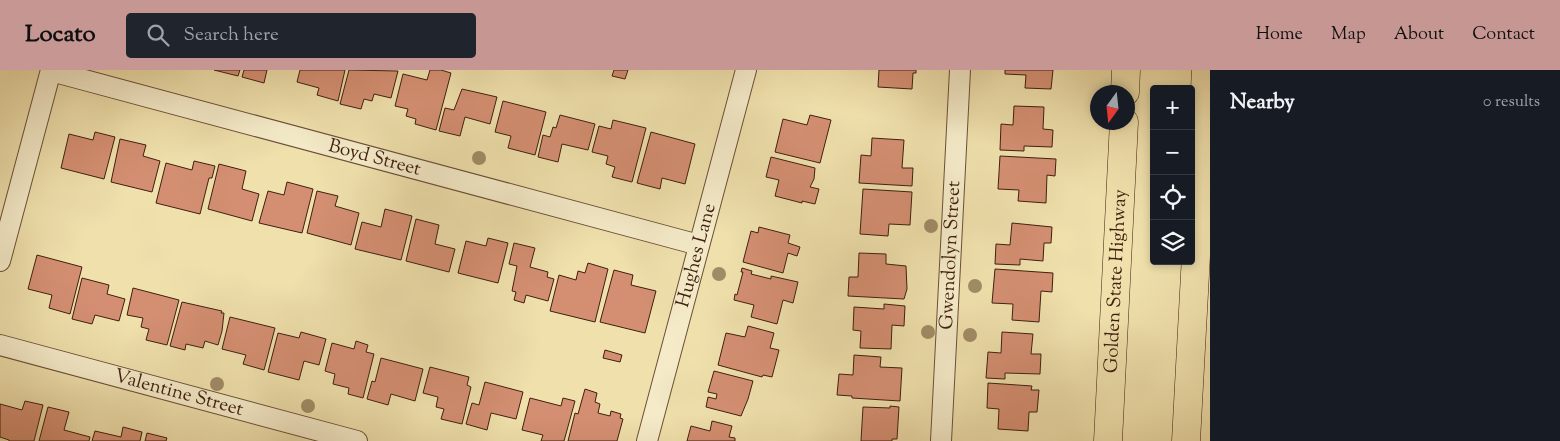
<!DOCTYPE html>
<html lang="en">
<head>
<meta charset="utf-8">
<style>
	:root { --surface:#171b24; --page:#20242c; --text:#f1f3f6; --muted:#9ea1a6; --line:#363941; --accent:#c59692 }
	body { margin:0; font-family:"Sorts Mill Goudy",serif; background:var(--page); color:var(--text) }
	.controls { position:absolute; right:15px; top:15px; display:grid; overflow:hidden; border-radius:5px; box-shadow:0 2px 8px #0003 }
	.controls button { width:45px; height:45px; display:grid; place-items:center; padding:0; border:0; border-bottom:1px solid var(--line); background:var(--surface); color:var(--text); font:25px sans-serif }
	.compass { position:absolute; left:1090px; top:15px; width:45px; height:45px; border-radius:50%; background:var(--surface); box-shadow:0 2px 8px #0003; rotate:195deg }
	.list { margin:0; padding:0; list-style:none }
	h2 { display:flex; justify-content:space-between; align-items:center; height:65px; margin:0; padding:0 20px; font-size:21px }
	h2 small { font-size:16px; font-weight:400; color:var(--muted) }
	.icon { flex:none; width:28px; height:28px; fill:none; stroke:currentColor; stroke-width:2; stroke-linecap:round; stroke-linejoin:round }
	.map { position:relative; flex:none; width:1210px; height:371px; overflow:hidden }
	header { display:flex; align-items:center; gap:30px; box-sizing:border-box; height:70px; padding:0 25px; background:var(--accent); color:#111 }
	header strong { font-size:24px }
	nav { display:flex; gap:28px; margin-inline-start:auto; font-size:18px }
	.search { width:350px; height:45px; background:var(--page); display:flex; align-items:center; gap:12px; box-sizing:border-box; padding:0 18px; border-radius:5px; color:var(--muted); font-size:19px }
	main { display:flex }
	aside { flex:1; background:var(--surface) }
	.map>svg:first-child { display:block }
	.building { fill:#d48f72; stroke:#3f1f10 }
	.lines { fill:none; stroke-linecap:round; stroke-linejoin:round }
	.minor-casing { stroke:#6b4f37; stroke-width:22 }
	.motorway-casing { stroke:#3f1f10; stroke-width:29 }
	.minor { stroke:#f5ebc9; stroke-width:20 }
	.motorway { stroke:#efe0ac; stroke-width:28 }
	.tree { fill:#a08c66 }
	.labels { text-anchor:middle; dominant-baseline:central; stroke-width:4; stroke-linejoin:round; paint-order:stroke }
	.street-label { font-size:19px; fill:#3f1f10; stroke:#f5ebc9 }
</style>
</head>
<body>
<header>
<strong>Locato</strong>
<div class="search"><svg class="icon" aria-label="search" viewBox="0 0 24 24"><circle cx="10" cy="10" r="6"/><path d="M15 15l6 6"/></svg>Search here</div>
<nav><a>Home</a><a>Map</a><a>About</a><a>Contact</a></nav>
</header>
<main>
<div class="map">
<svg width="1210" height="371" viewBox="0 0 1210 371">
	<rect width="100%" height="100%" fill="#efe0ac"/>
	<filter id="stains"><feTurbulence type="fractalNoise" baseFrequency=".004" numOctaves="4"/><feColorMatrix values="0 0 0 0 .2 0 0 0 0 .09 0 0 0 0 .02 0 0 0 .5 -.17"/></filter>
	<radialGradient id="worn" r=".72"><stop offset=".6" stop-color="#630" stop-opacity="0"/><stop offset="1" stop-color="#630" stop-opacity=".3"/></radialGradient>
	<path class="building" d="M 214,0 L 240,0 L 238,6 Z
		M 244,0 L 267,0 L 264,13 L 242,7 Z
		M 300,0 L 345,0 L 338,31 L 317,25 L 319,18 L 297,12 Z
		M 349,0 L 398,1 L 391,28 L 374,24 L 372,31 L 364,29 L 361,39 L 340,34 Z
		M 430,0 L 441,0 L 451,3 L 436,60 L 415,54 L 416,49 L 406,46 L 408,39 L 395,36 L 403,4 L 427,10 Z
		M 614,0 L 628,0 L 625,9 L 612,6 Z
		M 879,0 L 916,0 L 916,3 L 913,3 L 912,19 L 878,17 Z
		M 1005,0 L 1053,0 L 1051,19 L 1025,18 L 1026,5 L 1005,4 Z
		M 462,19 L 497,27 L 490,54 L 465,47 L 460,66 L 439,61 L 445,38 L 454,40 Z
		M 503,31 L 546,42 L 535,85 L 508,78 L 511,66 L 495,62 Z
		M 1014,36 L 1044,37 L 1043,59 L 1053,60 L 1052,77 L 1024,76 L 1024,81 L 1000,80 L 1001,54 L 1013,55 Z
		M 560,45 L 595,54 L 588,80 L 562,74 L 558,92 L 538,87 L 543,65 L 550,67 L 553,57 L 556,58 Z
		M 810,45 L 831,50 L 820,93 L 775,82 L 783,49 L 807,55 Z
		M 613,50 L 646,58 L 632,112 L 612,107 L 615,97 L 606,94 L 608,86 L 592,82 L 599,56 L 611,59 Z
		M 95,62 L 115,67 L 104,109 L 61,98 L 69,64 L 93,70 Z
		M 651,62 L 695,74 L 685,114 L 662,108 L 660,119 L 637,113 Z
		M 872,68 L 904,70 L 902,98 L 913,98 L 912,116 L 859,113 L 861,85 L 871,86 Z
		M 120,69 L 146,75 L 143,86 L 160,91 L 152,122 L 111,112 Z
		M 1000,86 L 1056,89 L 1055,106 L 1047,105 L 1046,133 L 1018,131 L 1019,120 L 998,119 Z
		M 771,87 L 815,98 L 814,109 L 810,117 L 819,119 L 815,134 L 802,131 L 802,133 L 775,126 L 779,110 L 766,107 Z
		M 194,91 L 215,96 L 212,108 L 209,108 L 200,144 L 156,133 L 166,93 L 192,100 Z
		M 219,94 L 246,101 L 242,119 L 259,124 L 252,151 L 208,139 Z
		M 287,112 L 313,119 L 302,163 L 259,153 L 268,121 L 284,125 Z
		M 863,119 L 912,122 L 910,155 L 889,154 L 888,166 L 860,164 Z
		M 317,121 L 338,126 L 335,136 L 359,143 L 351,175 L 307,163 Z
		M 385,139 L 412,146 L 401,190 L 355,179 L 362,152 L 381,157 Z
		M 416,149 L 439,155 L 435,174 L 455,179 L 449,202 L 406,191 Z
		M 1012,153 L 1052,157 L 1051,173 L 1044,173 L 1043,191 L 1020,189 L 1020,195 L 995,194 L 996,174 L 1010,175 Z
		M 759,157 L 790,165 L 788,173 L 800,177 L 797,186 L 788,183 L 783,203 L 743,192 L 751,161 L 758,163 Z
		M 488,168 L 508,173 L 498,213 L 458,203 L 466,171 L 486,176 Z
		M 514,173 L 535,178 L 530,197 L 548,202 L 547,207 L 554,209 L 548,231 L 526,225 L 524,233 L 514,230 L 516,222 L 512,221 L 517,196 L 509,194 Z
		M 859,183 L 886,184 L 886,194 L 906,196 L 907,219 L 904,229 L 848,226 L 849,207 L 858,207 Z
		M 37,185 L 82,197 L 70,244 L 49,238 L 52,225 L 28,219 Z
		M 588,193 L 608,199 L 595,252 L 550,241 L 559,205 L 576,210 L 578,201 L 585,203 Z
		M 742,198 L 752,201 L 751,204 L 771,209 L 771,206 L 798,212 L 793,233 L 783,230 L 777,254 L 751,247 L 754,235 L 734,230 L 735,224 L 737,225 L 743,202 L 741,202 Z
		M 995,199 L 1053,203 L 1052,222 L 1041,221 L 1039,252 L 1012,250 L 1013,234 L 992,233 Z
		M 614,200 L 633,205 L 631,215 L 656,221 L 645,263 L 600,252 Z
		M 82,208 L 109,215 L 107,224 L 125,229 L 119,251 L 95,245 L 92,254 L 72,249 Z
		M 133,218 L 179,230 L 167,275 L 146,270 L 149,259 L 141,257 L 143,248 L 127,245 Z
		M 182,232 L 222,241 L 221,243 L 224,243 L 222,261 L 218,275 L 205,271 L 203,278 L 186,274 L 185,280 L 170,276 Z
		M 884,234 L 905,236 L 904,256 L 892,255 L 891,279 L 860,278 L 861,261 L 853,260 L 854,237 L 884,239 Z
		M 230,247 L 275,258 L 264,300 L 243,294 L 246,285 L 222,279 Z
		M 748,256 L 774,263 L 770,278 L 779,280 L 772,307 L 763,305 L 762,307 L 718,295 L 726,263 L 745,267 Z
		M 301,262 L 326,269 L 319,295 L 304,291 L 299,310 L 268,302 L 278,263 L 299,268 Z
		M 1002,262 L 1033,264 L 1031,284 L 1041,284 L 1040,304 L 1005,303 L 1005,309 L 986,308 L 988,282 L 1001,283 Z
		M 356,271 L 368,275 L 366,282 L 374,284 L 363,328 L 348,324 L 349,318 L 333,314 L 335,304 L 325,301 L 332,273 L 354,279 Z
		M 605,280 L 622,285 L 620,292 L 603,288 Z
		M 854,285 L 881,287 L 880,297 L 902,298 L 900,331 L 852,328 L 852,326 L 837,325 L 839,304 L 853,305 Z
		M 381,288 L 423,299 L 415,331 L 391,324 L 388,335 L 367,329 L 372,311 L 375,312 Z
		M 430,297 L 469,307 L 467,315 L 471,317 L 462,354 L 441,349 L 444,339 L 436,337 L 438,327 L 423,323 Z
		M 714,301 L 753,311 L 748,329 L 741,346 L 706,337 L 708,327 L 716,329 L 717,324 L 708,322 Z
		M 485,312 L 523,322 L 516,349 L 491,343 L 487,360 L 466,354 L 472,333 L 479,335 Z
		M 988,313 L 1032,316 L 1031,320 L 1039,320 L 1037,342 L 1029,342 L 1028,361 L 998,359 L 999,339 L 987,338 Z
		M 585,319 L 597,323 L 595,332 L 600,334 L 598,343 L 610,346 L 611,341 L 621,344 L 620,348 L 623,349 L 617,371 L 568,371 L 575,343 L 578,344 Z
		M 530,328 L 561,336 L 563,328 L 575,331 L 564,371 L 541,371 L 543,365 L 522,360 Z
		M 25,331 L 43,335 L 34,371 L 9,371 L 9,370 L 0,367 L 0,334 L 22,340 Z
		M 890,336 L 899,337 L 897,369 L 892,369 L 892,371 L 861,371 L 863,337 L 890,338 Z
		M 48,337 L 69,342 L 64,360 L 90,367 L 89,371 L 39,371 Z
		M 712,351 L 732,356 L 729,367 L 735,368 L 735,371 L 687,371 L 691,356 L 710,361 Z
		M 123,357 L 142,362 L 140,371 L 92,371 L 95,361 L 121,367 Z
		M 147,363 L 167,368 L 166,371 L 145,371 Z"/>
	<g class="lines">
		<g class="minor-casing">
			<g id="minor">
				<path id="s1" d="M 51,1 L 699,175"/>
				<path d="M 0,191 L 51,0"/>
				<path id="s2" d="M 0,275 L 357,371"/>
				<path id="s3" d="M 647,371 L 746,0"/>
				<path id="s4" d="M 941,371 L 960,0"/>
			</g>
		</g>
		<g class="motorway-casing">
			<g id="motorway">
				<path d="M 1125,22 L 1126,0"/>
				<path id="s5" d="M 1108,371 L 1124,52"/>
				<path d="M 1186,371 L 1206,0"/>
			</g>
		</g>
		<use href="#minor" class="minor"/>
		<use href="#motorway" class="motorway"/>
	</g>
	<g class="tree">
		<circle cx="479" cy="88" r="7"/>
		<circle cx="931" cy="156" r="7"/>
		<circle cx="719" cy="204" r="7"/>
		<circle cx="975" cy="216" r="7"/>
		<circle cx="928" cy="262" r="7"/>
		<circle cx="970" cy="265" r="7"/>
		<circle cx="217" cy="314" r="7"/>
		<circle cx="308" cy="336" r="7"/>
	</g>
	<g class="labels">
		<g class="street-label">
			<text stroke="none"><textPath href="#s1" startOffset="335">Boyd Street</textPath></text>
			<text stroke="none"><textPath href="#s3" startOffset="192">Hughes Lane</textPath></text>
			<text stroke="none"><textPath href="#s4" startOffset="186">Gwendolyn Street</textPath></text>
			<text stroke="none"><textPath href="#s5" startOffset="160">Golden State Highway</textPath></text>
			<text stroke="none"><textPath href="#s2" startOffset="185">Valentine Street</textPath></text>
		</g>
	</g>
	<rect width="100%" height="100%" filter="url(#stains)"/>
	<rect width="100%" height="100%" fill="url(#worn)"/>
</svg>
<div class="controls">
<button>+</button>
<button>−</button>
<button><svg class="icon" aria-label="locate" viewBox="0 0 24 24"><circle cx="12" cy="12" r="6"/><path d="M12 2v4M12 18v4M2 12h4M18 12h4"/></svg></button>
<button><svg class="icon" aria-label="layers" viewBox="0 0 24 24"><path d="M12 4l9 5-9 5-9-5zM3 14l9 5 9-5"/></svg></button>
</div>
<svg class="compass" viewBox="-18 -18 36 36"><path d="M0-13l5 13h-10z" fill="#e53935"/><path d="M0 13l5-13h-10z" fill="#9ea1a6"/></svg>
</div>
<aside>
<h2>Nearby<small>0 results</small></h2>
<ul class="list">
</ul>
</aside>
</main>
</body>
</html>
